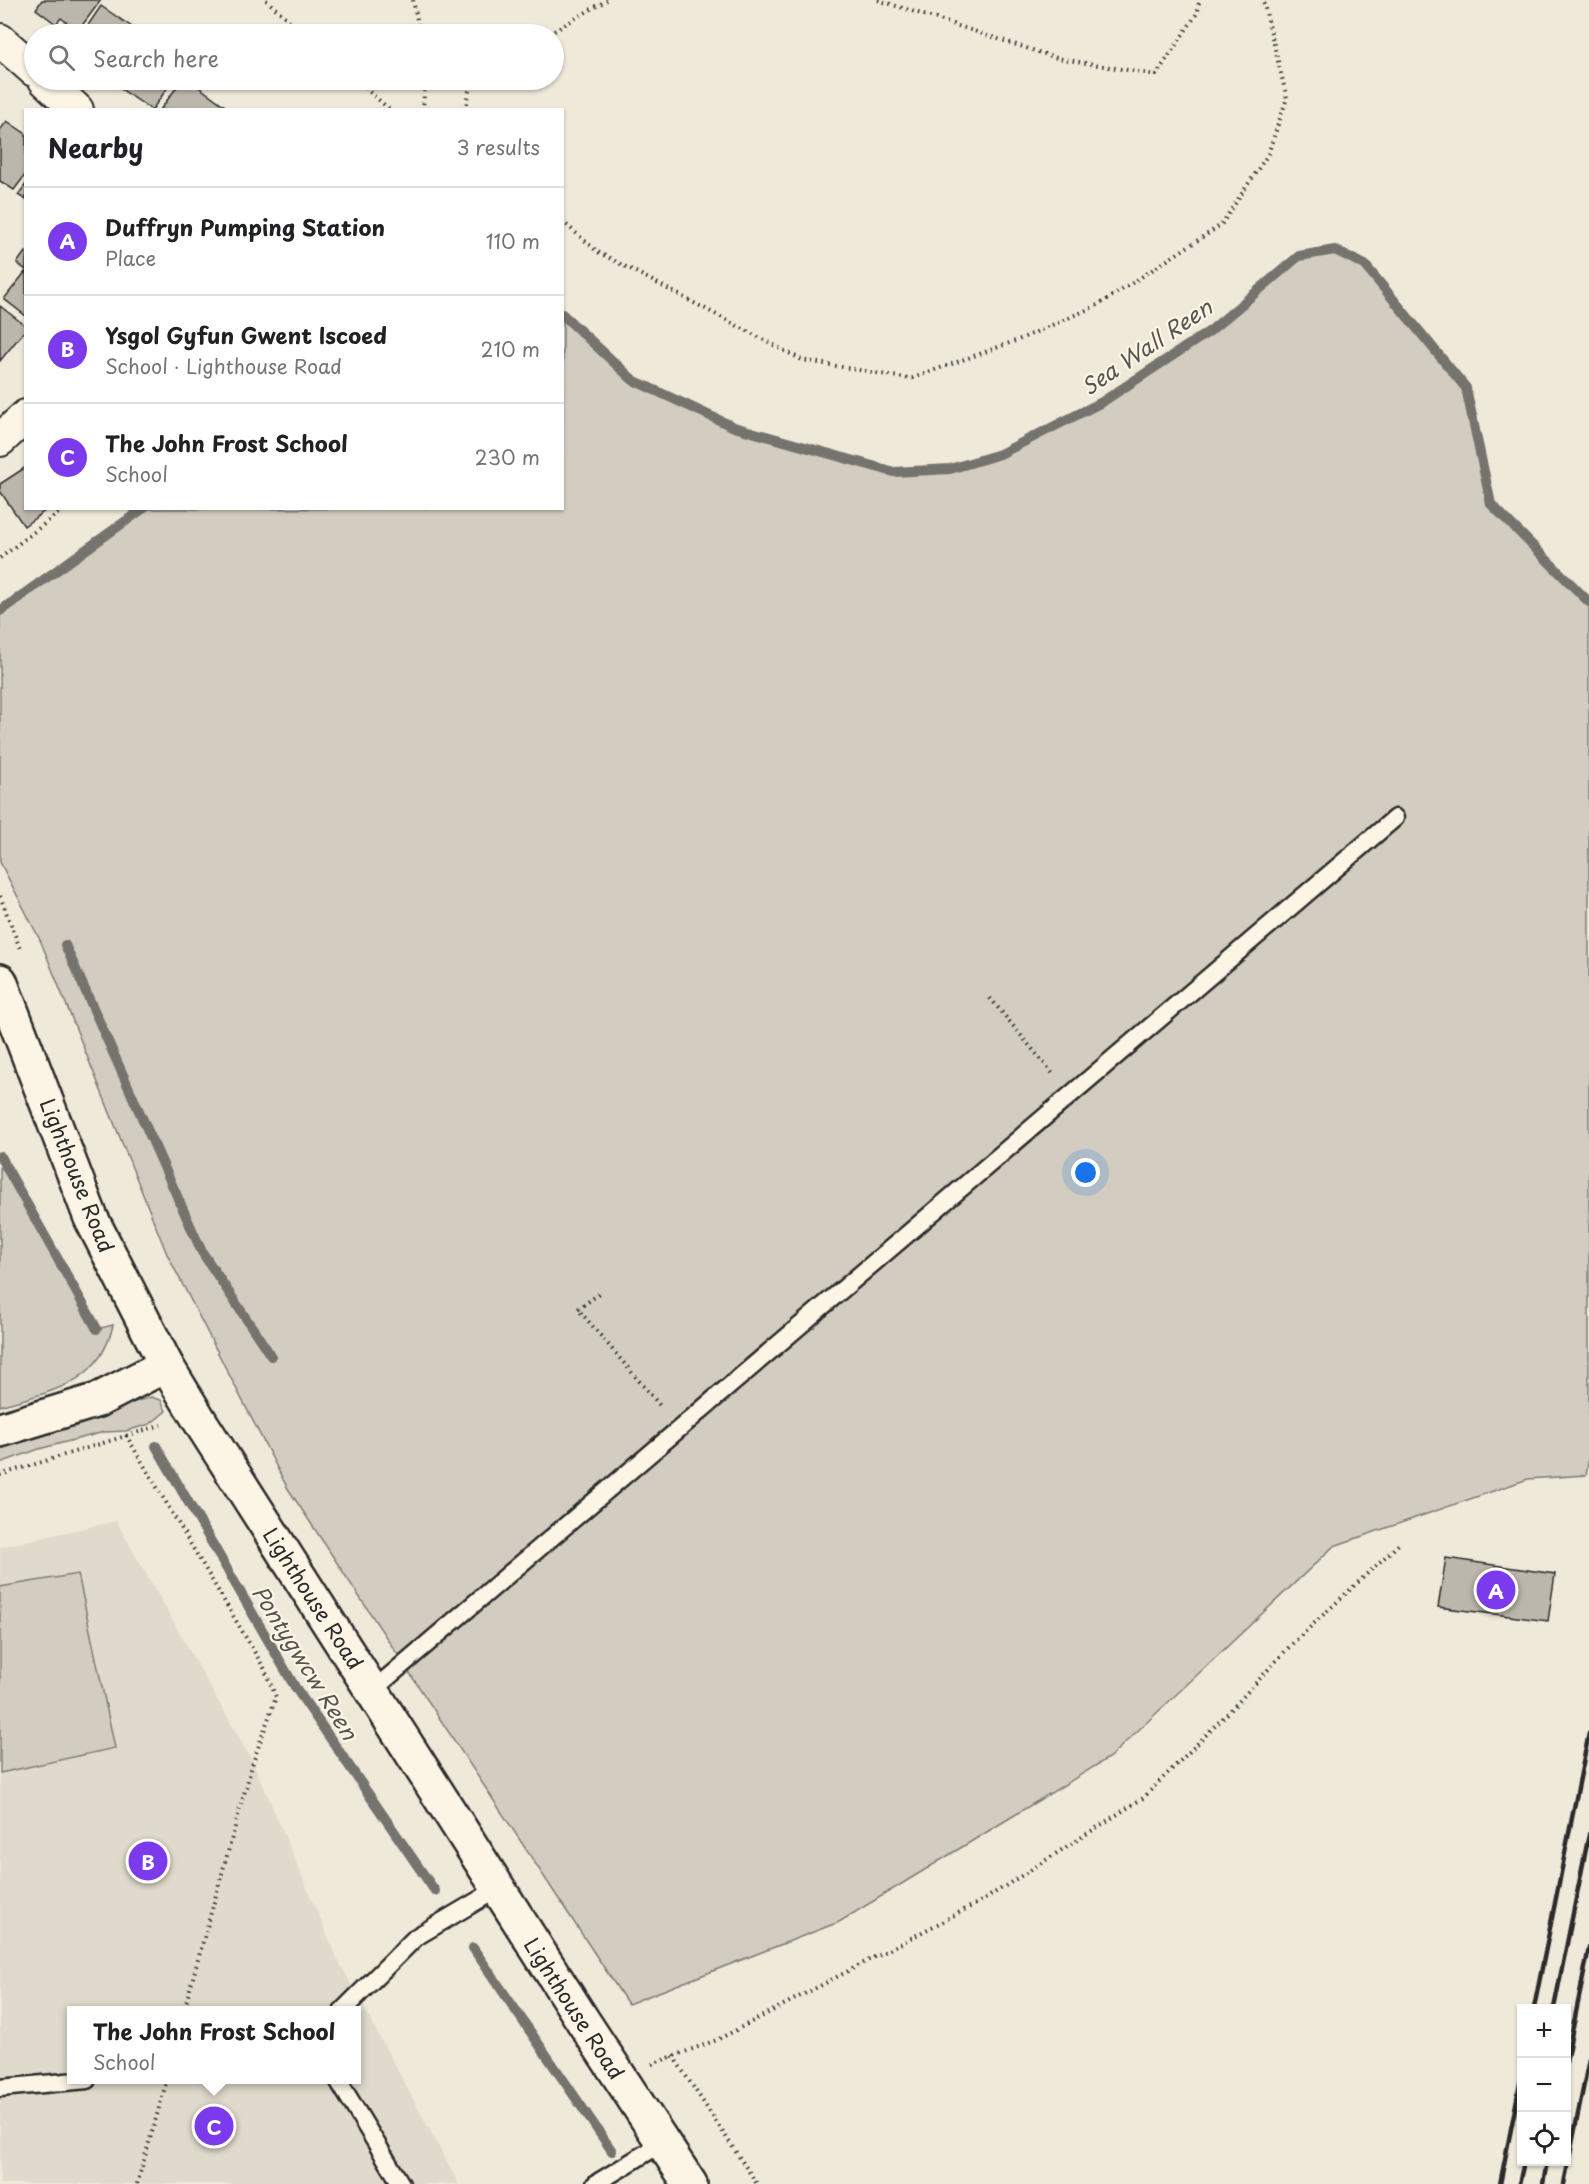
<!DOCTYPE html>
<html lang="en">
<head>
<meta charset="utf-8">
<style>
	:root { --surface:#fff; --page:#f2f2f2; --text:#202124; --muted:#757577; --line:#e0e0e0; --accent:#7c3aed }
	body { margin:0; font-family:"Playpen Sans",sans-serif; background:var(--page); color:var(--text) }
	.controls { position:absolute; right:18px; bottom:18px; display:grid; overflow:hidden; border-radius:0px; box-shadow:0 2px 4px #0004 }
	.controls button { width:54px; height:54px; display:grid; place-items:center; padding:0; border:0; border-bottom:2px solid var(--line); background:var(--surface); color:var(--text); font:30px sans-serif }
	.you { position:absolute; left:1086px; top:1173px; width:21px; height:21px; margin:-15px; border:4px solid #fff; border-radius:50%; background:#1a73e8; box-shadow:0 0 0 9px #1a73e833 }
	.badge { display:grid; place-items:center; width:39px; height:39px; border-radius:50%; background:var(--accent); color:#fff; font-size:20px; font-weight:700 }
	.pin { position:absolute; translate:-50% -50%; border:3px solid #fff; box-shadow:0 2px 6px #0006 }
	.popup { position:absolute; left:67px; top:2006px; width:294px; height:78px; box-sizing:border-box; display:grid; place-content:center; border-radius:0px; background:var(--surface); filter:drop-shadow(0 2px 4px #0005); font-size:20px; white-space:nowrap; color:var(--muted) }
	.popup b { font-size:22px; color:var(--text) }
	.popup::after { content:''; position:absolute; left:50%; top:100%; margin-left:-12px; border:12px solid transparent; border-top-color:var(--surface) }
	.list { margin:0; padding:0; list-style:none }
	h2 { display:flex; justify-content:space-between; align-items:center; height:78px; margin:0; padding:0 24px; font-size:26px }
	h2 small { font-size:20px; font-weight:400; color:var(--muted) }
	.list li { display:grid; grid-template-columns:39px 1fr auto; gap:18px; align-items:center; box-sizing:border-box; height:108px; padding:0 24px; border-top:2px solid var(--line) }
	.list b { display:block; font-size:22px; white-space:nowrap }
	.list p { margin:0; font-size:20px; white-space:nowrap; color:var(--muted) }
	.list em { font-size:20px; font-style:normal; color:var(--muted) }
	.icon { flex:none; width:33px; height:33px; fill:none; stroke:currentColor; stroke-width:2; stroke-linecap:round; stroke-linejoin:round }
	.map { position:relative; flex:none; width:1589px; height:2184px; overflow:hidden }
	.search { position:absolute; background:var(--surface); box-shadow:0 2px 4px #0004; left:24px; top:24px; width:540px; height:66px; display:flex; align-items:center; gap:15px; box-sizing:border-box; padding:0 21px; border-radius:33px; color:var(--muted); font-size:22px }
	.panel { position:absolute; background:var(--surface); box-shadow:0 2px 4px #0004; left:24px; top:108px; width:540px; height:402px; border-radius:0px }
	.map>svg:first-child { display:block }
	.built { fill:#e0dacc; fill-rule:evenodd }
	.green { fill:#d2cdc0; stroke:#7e7c76; stroke-width:1.5 }
	.lines { fill:none; stroke-linecap:round; stroke-linejoin:round }
	.stream { stroke:#75736d; stroke-width:10 }
	.building { fill:#bcb7ac; stroke:#2b2b2b; stroke-width:1.5 }
	.service-casing { stroke:#2b2b2b; stroke-width:21 }
	.minor-casing { stroke:#2b2b2b; stroke-width:36 }
	.tertiary-casing { stroke:#2b2b2b; stroke-width:38 }
	.secondary-casing { stroke:#2b2b2b; stroke-width:38 }
	.path { stroke:#2b2b2b; stroke-width:4; stroke-dasharray:1.5 4.5; stroke-linecap:butt }
	.service { stroke:#fcf5e5; stroke-width:16 }
	.minor { stroke:#fcf5e5; stroke-width:32 }
	.tertiary { stroke:#fcf5e5; stroke-width:33 }
	.secondary { stroke:#fcf5e5; stroke-width:33 }
	.rail { stroke:#2b2b2b; stroke-width:4.5 }
	.labels { text-anchor:middle; dominant-baseline:central; stroke-width:4.5; stroke-linejoin:round; paint-order:stroke }
	.street-label { font-size:21px; fill:#2b2b2b; stroke:#fcf5e5 }
	.water-label { font-size:22px; font-style:italic; fill:#565552; stroke:#fcf5e5 }
</style>
</head>
<body>
<div class="map">
<svg width="1589" height="2184" viewBox="0 0 1589 2184">
	<rect width="100%" height="100%" fill="#efe9da"/>
	<filter id="ink" filterUnits="userSpaceOnUse"><feTurbulence type="fractalNoise" baseFrequency=".0167" numOctaves="2"/><feDisplacementMap in="SourceGraphic" scale="12" xChannelSelector="R" yChannelSelector="G"/><feConvolveMatrix kernelMatrix="1 2 1 2 8 2 1 2 1" color-interpolation-filters="sRGB"/></filter>
	<g filter="url(#ink)">
		<path class="built" d="M 116,1521 L 253,1762 L 338,1960 L 459,2184 L 0,2184 L 0,1547 ZM 71,2010 L 356,2010 L 356,2080 L 71,2080 Z"/>
		<path class="green" d="M 1335,250 L 1365,265 L 1466,388 L 1491,504 L 1589,602 L 1589,1457 L 1586,1475 L 1528,1479 L 1334,1546 L 1110,1757 L 839,1922 L 628,2004 L 287,1487 L 167,1254 L 41,942 L 0,862 L 0,611 L 144,509 L 562,508 L 563,314 L 633,380 L 734,427 L 894,472 L 950,469 L 1000,454 L 1102,402 L 1210,331 L 1299,256 Z
			M 0,1156 L 97,1329 L 113,1325 C 100,1385 51,1391 0,1406 Z
			M 151,1397 L 161,1400 L 166,1411 L 150,1424 L 126,1431 L 104,1432 L 39,1449 L 0,1463 L 0,1444 Z
			M 78,1574 L 115,1748 L 0,1773 L 0,1587 Z"/>
		<g class="lines">
			<path class="stream" d="M 562,314 L 633,380 L 734,427 L 894,472 L 950,469 L 1000,454 L 1102,402 L 1210,331 L 1299,256 L 1335,250 L 1365,265 L 1466,388 L 1491,504 L 1589,602
				M 0,611 L 144,508
				M 65,945 L 202,1252 L 271,1356
				M 0,1156 L 97,1329
				M 156,1446 L 295,1687 L 435,1891
				M 473,1948 L 612,2151"/>
		</g>
		<path class="building" d="M 42,0 L 101,0 L 78,31 L 61,18 L 56,24 L 36,9 Z
			M 101,6 L 141,33 L 140,34 L 82,34 Z
			M 118,80 L 173,80 L 152,110 L 115,85 Z
			M 182,80 L 189,80 L 225,106 L 223,110 L 160,110 Z
			M 7,121 L 26,134 L 26,174 L 14,190 L 0,181 L 0,130 Z
			M 26,184 L 26,200 L 18,195 Z
			M 25,252 L 26,252 L 26,270 L 17,263 Z
			M 26,271 L 26,316 L 4,299 Z
			M 0,306 L 26,326 L 26,329 L 0,361 Z
			M 26,467 L 26,508 L 49,508 L 24,526 L 0,491 L 0,484 Z
			M 1446,1558 L 1555,1574 L 1548,1621 L 1438,1607 Z"/>
		<g class="lines">
			<g class="service-casing">
				<path id="service" d="M 373,1690 L 1395,818
					M 343,2010 L 416,1937 L 499,1888
					M 338,2080 L 401,2184
					M 0,2088 L 87,2080
					M 595,2184 L 664,2142"/>
			</g>
			<g class="minor-casing">
				<path id="minor" d="M 0,40 L 34,70
					M 45,80 L 77,110
					M 0,440 L 26,416"/>
			</g>
			<g class="tertiary-casing">
				<path id="tertiary" d="M 0,1430 L 98,1400 L 166,1365"/>
			</g>
			<g class="secondary-casing">
				<path id="secondary" d="M 0,981 L 91,1218 L 166,1365 L 203,1426 L 583,2021 L 690,2184"/>
			</g>
			<path class="path" d="M 266,0 L 305,34
				M 413,0 L 420,34
				M 878,0 L 1057,58 L 1156,75 L 1198,12 L 1199,0
				M 549,34 L 607,0
				M 356,80 L 390,110
				M 423,110 L 425,80
				M 467,110 L 467,98 L 472,80
				M 562,221 L 598,252 L 802,360 L 910,379 L 1018,340 L 1100,304 L 1221,225 L 1268,154 L 1287,98 L 1263,0
				M 0,558 L 65,508
				M 0,896 L 21,951
				M 990,998 L 1053,1074
				M 599,1294 L 578,1309 L 662,1408
				M 126,1435 L 264,1668 L 276,1697 L 253,1762 L 184,2010
				M 0,1475 L 161,1425
				M 673,2056 L 757,2184
				M 652,2064 L 717,2040 L 985,1899 L 1143,1798 L 1227,1714 L 1291,1645 L 1399,1544
				M 137,2184 L 167,2080"/>
			<use href="#service" class="service"/>
			<use href="#minor" class="minor"/>
			<use href="#tertiary" class="tertiary"/>
			<use href="#secondary" class="secondary"/>
			<path class="rail" d="M 1534,2008 L 1589,1733
				M 1554,2008 L 1589,1834
				M 1566,2062 L 1589,1948
				M 1500,2184 L 1522,2074
				M 1519,2184 L 1524,2162
				M 1543,2184 L 1547,2162
				M 1564,2184 L 1589,2059"/>
		</g>
	</g>
	<g class="labels">
		<g class="street-label">
			<text transform="translate(78 1175) rotate(68)">Lighthouse Road</text>
			<text transform="translate(314 1598) rotate(57)">Lighthouse Road</text>
			<text transform="translate(575 2008) rotate(57)">Lighthouse Road</text>
		</g>
		<g class="water-label">
			<text transform="translate(1146 346) rotate(-34)">Sea Wall Reen</text>
			<text transform="translate(306 1662) rotate(58)">Pontygwcw Reen</text>
		</g>
	</g>
</svg>
<div class="controls">
<button>+</button>
<button>−</button>
<button><svg class="icon" aria-label="locate" viewBox="0 0 24 24"><circle cx="12" cy="12" r="6"/><path d="M12 2v4M12 18v4M2 12h4M18 12h4"/></svg></button>
</div>
<div class="you"></div>
<div class="pin badge" style="left:1496px;top:1590px">A</div>
<div class="pin badge" style="left:148px;top:1861px">B</div>
<div class="pin badge" style="left:214px;top:2126px">C</div>
<div class="popup"><b>The John Frost School</b>School</div>
<div class="search"><svg class="icon" aria-label="search" viewBox="0 0 24 24"><circle cx="10" cy="10" r="6"/><path d="M15 15l6 6"/></svg>Search here</div>
<section class="panel">
<h2>Nearby<small>3 results</small></h2>
<ul class="list">
<li><span class="badge">A</span><div><b>Duffryn Pumping Station</b><p>Place</p></div><em>110 m</em></li>
<li><span class="badge">B</span><div><b>Ysgol Gyfun Gwent Iscoed</b><p>School · Lighthouse Road</p></div><em>210 m</em></li>
<li><span class="badge">C</span><div><b>The John Frost School</b><p>School</p></div><em>230 m</em></li>
</ul>
</section>
</div>
</body>
</html>
